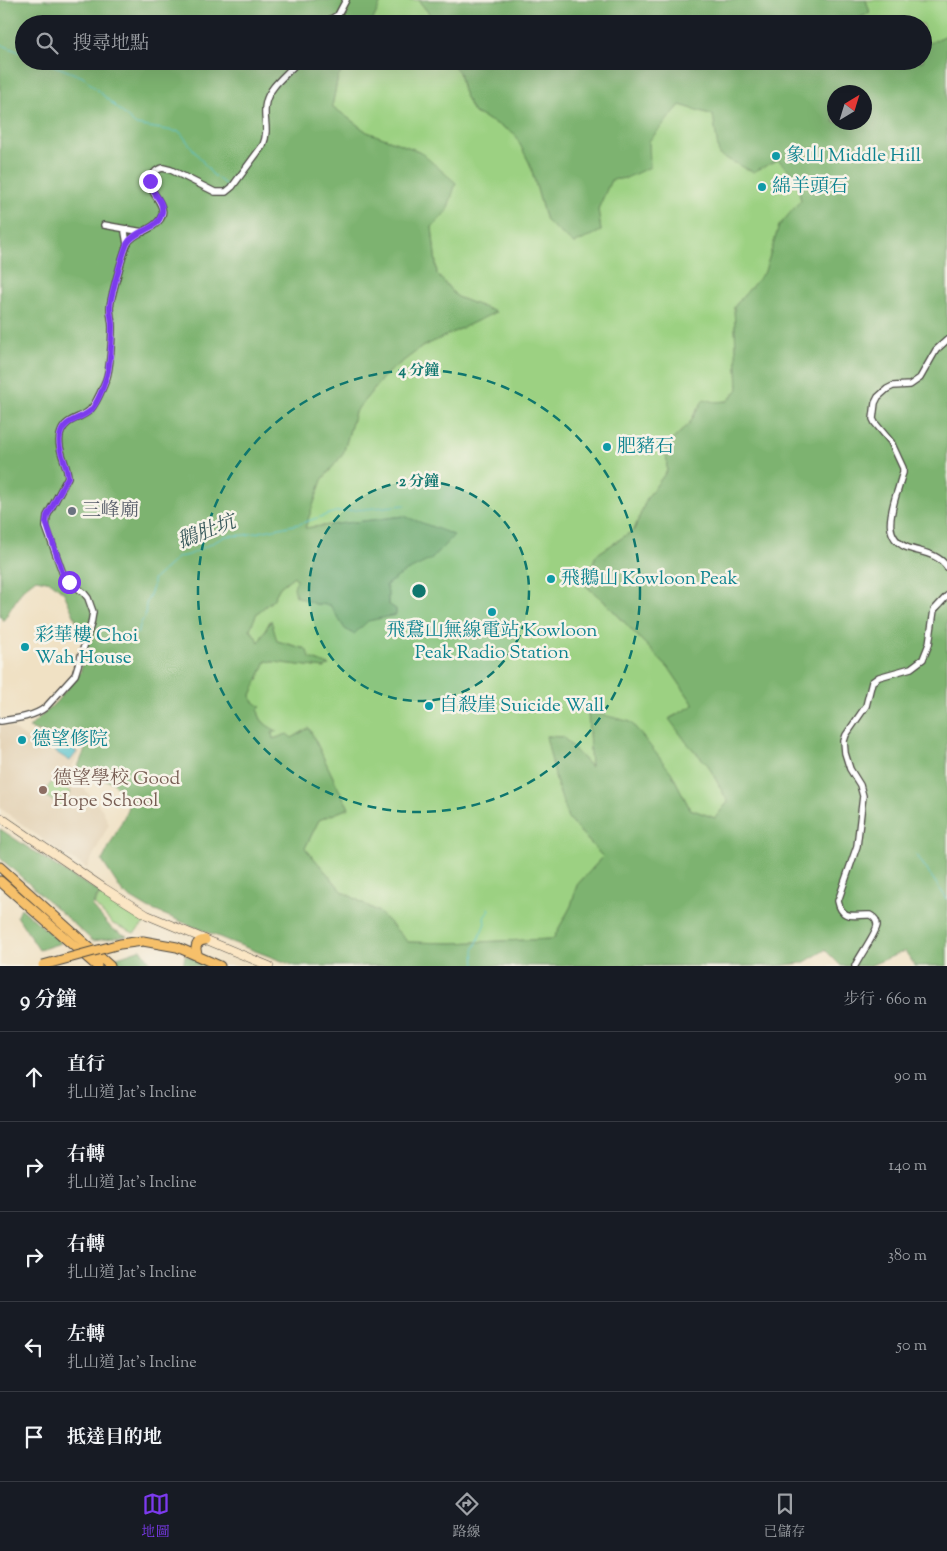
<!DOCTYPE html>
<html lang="zh-TW">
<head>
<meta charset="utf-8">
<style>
	:root { --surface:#171b24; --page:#242831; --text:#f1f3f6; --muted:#9ea1a6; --line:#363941; --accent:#7c3aed }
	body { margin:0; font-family:"Sorts Mill Goudy","Noto Serif TC",serif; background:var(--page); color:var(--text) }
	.compass { position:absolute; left:827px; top:85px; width:45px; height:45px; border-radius:50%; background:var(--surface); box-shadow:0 5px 20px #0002; rotate:38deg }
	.stop { position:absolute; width:15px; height:15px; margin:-11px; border:4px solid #7c3aed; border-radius:50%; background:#fff }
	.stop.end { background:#7c3aed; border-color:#fff; box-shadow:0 1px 5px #0008 }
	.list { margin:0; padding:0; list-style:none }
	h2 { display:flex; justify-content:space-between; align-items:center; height:65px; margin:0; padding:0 20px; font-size:21px }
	h2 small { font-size:16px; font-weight:400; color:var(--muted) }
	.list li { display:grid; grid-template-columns:32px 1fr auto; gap:15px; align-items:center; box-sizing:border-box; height:90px; padding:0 20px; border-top:1px solid var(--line) }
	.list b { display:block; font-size:19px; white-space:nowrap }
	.list p { margin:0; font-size:16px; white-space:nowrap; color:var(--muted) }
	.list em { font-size:16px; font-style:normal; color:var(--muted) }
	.icon { flex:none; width:28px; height:28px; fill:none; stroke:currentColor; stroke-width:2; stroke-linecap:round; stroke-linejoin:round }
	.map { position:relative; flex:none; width:947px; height:966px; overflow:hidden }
	.search { position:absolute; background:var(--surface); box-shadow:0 5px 20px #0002; left:15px; right:15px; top:15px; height:55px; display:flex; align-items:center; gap:12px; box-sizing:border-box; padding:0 18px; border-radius:28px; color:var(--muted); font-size:19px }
	.sheet { height:515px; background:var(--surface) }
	nav { display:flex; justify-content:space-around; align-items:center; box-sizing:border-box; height:70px; border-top:1px solid var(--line); background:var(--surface); font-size:14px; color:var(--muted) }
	nav a { display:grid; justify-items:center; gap:2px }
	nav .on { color:var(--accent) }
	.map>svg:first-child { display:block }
	.built { fill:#e3d1b4 }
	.green { fill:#9cd182; stroke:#647e56 }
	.forest { fill:#7db370; stroke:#546f4e; fill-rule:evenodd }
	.water { fill:#55c2cc; stroke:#40767c }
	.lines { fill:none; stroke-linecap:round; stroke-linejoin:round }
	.stream { stroke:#55c2cc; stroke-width:1 }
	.minor-casing { stroke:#494642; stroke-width:8 }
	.secondary-casing { stroke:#494642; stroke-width:9 }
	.primary-casing { stroke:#494642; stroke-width:11 }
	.minor { stroke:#fff; stroke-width:5.5 }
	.secondary { stroke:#fbe6c4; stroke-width:8 }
	.primary { stroke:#f6c06b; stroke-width:9 }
	.primary-bridge-casing { stroke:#494642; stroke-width:11; stroke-linecap:butt }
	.primary-bridge { stroke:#f6c06b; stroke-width:9 }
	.route { stroke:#7c3aed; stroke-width:6 }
	.ring { fill:none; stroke:#0f766e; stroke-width:2.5; stroke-dasharray:9 6 }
	.culture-dot { fill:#0f9aa8; stroke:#f7f3e8; stroke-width:2 }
	.worship-dot { fill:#6b7280; stroke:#f7f3e8; stroke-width:2 }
	.education-dot { fill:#8d6e63; stroke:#f7f3e8; stroke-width:2 }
	.labels { text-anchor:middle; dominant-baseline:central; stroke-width:5; stroke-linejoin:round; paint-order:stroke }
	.culture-label { font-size:19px; fill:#0d838f; stroke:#f7f3e8; text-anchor:start }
	.worship-label { font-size:19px; fill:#5b616d; stroke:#f7f3e8; text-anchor:start }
	.education-label { font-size:19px; fill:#785e54; stroke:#f7f3e8; text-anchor:start }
	.water-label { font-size:20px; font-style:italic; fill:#38585b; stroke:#f7f3e8 }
	.centre { fill:#0f766e; stroke:#f7f3e8; stroke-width:2.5 }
	.ring-label { font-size:15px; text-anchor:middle; font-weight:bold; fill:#0f766e; stroke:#f7f3e8; stroke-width:5; stroke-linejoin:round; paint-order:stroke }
</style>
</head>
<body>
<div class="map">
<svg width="947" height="966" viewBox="0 0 947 966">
	<rect width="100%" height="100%" fill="#f7f3e8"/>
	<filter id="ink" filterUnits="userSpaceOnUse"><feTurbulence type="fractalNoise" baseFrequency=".02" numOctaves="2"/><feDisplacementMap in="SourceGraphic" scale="10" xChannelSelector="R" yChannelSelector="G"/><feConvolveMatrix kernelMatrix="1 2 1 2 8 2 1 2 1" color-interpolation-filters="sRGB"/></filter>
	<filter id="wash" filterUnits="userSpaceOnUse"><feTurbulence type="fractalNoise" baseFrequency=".0096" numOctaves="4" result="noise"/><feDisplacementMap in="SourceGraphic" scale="20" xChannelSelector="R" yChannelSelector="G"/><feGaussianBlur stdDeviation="1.12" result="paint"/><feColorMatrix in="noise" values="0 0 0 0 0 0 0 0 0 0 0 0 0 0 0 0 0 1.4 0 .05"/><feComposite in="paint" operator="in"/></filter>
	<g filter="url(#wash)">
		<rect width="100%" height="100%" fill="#f0e1c4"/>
		<path class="built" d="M 0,725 L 11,727 L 42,749 L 58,734 L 64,736 L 81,751 L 69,772 L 102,809 L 109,824 L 87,868 L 63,854 L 0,808 Z"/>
		<path class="green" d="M 382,0 L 418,0 L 438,24 L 371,24 Z
			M 866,0 L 947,0 L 947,35 L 923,46 L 923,24 L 852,24 L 852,21 L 870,13 Z
			M 349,61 L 448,61 L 459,72 L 463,91 L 473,112 L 514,132 L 530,164 L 546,221 L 601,231 L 598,209 L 611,180 L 626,178 L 649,141 L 680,105 L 713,115 L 778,159 L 796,176 L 801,201 L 779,226 L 765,271 L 734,307 L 738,389 L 728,401 L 715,402 L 697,409 L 689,424 L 666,446 L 667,471 L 647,498 L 634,530 L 596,555 L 585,585 L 606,603 L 671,671 L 694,705 L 670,718 L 687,743 L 708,765 L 728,802 L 715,818 L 690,809 L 671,772 L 588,712 L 591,767 L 563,737 L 547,736 L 557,784 L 568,818 L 603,857 L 577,885 L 571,906 L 553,939 L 451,943 L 408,942 L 379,912 L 343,892 L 305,848 L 319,820 L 349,808 C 334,782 323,755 309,728 L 292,738 L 286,735 L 273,739 L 272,733 L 276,731 C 266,725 259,721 258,709 L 260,707 L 252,700 L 251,695 L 266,661 L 324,668 L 328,665 L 310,658 L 306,649 L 277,641 L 270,621 L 259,642 L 250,628 L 257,613 L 273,600 L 280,587 L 294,576 L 315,604 L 330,605 L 345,629 L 367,621 L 396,615 L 396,609 L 388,604 L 388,593 L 386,585 L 405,572 L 404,516 L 305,528 L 322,480 L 343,454 L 355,412 L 386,374 L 422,347 L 495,312 L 457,297 L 437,274 L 432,227 L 447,211 L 419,151 L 367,132 L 332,106 L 338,77 Z
			M 54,779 L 71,792 L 61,807 L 43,794 Z
			M 101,892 L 126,909 L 148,920 L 134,933 L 113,924 L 94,904 Z"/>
		<path class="forest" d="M 0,0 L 382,0 L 371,24 L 24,24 L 24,61 L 349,61 L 338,77 L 332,106 L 367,132 L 419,151 L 456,183 L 447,211 L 432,227 L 437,274 L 457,297 L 496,312 L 422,347 L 386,374 L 355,412 L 343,454 L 322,480 L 305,528 L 404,516 L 454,535 L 432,559 L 405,572 L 386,585 L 388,593 L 388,604 L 396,609 L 396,615 L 368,621 L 354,634 L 345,629 L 330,605 L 315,604 L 296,596 L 294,587 L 297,580 L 294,576 L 280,587 L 273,600 L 257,613 L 250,629 L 259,642 L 271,620 L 277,641 L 306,649 L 310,658 L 329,665 L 324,668 L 266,661 L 251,695 L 252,700 L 261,707 L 258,709 C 259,722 266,725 277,731 L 272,733 L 273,739 L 287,734 L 292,738 L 309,728 C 323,755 334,782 349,808 L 319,820 L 305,848 L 343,892 L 379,912 L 408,942 L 451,943 L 553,939 L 571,906 L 577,885 L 603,857 L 568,818 L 557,784 L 546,736 L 563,737 L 591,767 L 588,711 L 631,722 L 671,772 L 690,809 L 715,818 L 728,802 L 708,765 L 687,743 L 669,719 L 694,705 L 671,671 L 606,603 L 585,585 L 596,555 L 634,530 L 647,498 L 667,471 L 666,446 L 689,424 L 704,399 L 715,402 L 728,401 L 738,389 L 734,307 L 765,271 L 779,226 L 801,200 L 796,176 L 778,160 L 753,172 L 719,155 L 713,115 L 680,105 L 649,141 L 650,167 L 626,178 L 611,180 L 598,209 L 601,231 L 574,244 L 546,221 L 530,164 L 514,133 L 473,112 L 463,91 L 459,72 L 448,61 L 882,61 L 885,63 L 891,61 L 923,61 L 923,46 L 947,35 L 947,966 L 915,966 L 905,951 L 869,966 L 841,966 L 825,950 L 803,963 L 776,966 L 295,966 L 229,941 L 148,908 L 123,893 L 102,861 L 125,815 L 128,806 L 125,795 L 112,782 L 76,771 L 86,747 L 29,728 L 57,701 L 80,673 L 87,645 L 64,593 L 51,582 L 36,579 L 23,589 L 3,621 L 0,615 ZM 834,92 L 864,92 L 864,122 L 834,122 Z
			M 418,0 L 866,0 L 870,13 L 852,21 L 852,24 L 438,24 Z
			M 0,829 L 65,872 L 100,892 L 92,906 L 112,929 L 127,936 L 93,941 L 0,858 Z
			M 21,908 L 61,943 L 39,950 L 17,916 Z
			M 141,949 L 153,966 L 119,966 L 112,959 Z
			M 185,955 L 211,966 L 183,966 Z"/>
		<path class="water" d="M 61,741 L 77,752 L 70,761 L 54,751 Z"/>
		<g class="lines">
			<path class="stream" d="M 0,44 L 24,54
				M 42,61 L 83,77 L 136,125 L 180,132 L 212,174 L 225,184
				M 131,634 L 138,633 L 141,622 L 145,618 L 146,604 L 153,587 L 153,580 L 178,557 L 189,555 L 226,536 L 245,535 L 299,524 L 335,512 L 405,505
				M 916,854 L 947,899
				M 475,966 L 474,950 L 485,923 L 484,917 L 489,911 L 488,908"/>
		</g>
	</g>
	<g filter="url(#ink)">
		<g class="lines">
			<g class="minor-casing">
				<path id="minor" d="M 322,24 L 338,15 L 346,0
					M 104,225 L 143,232
					M 127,244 L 125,232 L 127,229
					M 947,340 L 936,350 L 920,378 L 910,385 L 893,386 L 887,389 L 878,397 L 875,403 L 873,419 L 875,423 L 891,442 L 903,468 L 903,473 C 900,480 899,488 896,495 C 891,513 883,537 906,547 C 920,553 937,552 947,567
					M 0,721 C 15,719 34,717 46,707 L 75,675 L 91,624 L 93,612 L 88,598 L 84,593 L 69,581 L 63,574 L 46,527 L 47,516 L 68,477 C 67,463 55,446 61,432 C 66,418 81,419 90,410 C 97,403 102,389 106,380 C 110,370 112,338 112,327 C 112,321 110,315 110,308 C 110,301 124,249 128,243 C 133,234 145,232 153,226 C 179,208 143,194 152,177 C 154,172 157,169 163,168 L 171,170 L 215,192 L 226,192 L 232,187 L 263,145 C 270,128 262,117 266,102 C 270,85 288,74 298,61
					M 855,966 C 859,957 877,932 877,925 C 877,920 874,917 870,915 C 856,914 842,922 838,901 L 857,846 L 863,796 L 860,785 L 850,769 L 845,753 L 844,741 L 846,735 L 866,706 L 872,682 L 879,677 L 911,668 L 923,659 L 929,644 L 934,610 L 947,596"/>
			</g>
			<g class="secondary-casing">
				<path id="secondary" d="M 0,817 L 104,888 L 147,915 L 269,966"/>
			</g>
			<g class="primary-casing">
				<path id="primary" d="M 0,867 L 110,966
					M 0,881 L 97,966
					M 143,941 L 177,947 L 220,966
					M 198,956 C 194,948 196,941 205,940"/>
			</g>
			<use href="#minor" class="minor"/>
			<use href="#secondary" class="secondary"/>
			<use href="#primary" class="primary"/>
			<g class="primary-bridge-casing">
				<path id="primary-bridge" d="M 43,965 L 120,944 L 143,941"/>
			</g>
			<use href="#primary-bridge" class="primary-bridge"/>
		</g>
	</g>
	<g class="lines" filter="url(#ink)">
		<path class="route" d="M 69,582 L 63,574 L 46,522 L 47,516 L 68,477 C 67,463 57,450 60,436 C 63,419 81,420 91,410 C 98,402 104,385 107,375 C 110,366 112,336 112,326 C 112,320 110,313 110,307 C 110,298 123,253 127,244 C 135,229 159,231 162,212 C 164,199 150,193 150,181"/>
	</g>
	<circle cx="419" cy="591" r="110" fill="#0f766e" fill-opacity=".12"/>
	<g class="ring">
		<circle cx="419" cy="591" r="110"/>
		<circle cx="419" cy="591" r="221"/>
	</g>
	<g class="culture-dot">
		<circle cx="776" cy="156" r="5"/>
		<circle cx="762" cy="187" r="5"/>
		<circle cx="607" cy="447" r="5"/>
		<circle cx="551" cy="579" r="5"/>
		<circle cx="492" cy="612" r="5"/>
		<circle cx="25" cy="647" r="5"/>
		<circle cx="429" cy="706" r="5"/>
		<circle cx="22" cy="740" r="5"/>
	</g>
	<circle class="worship-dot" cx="72" cy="511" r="5"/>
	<circle class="education-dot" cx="43" cy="790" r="5"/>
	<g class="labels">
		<g class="culture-label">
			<text x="786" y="156">象山 Middle Hill</text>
			<text x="772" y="187">綿羊頭石</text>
			<text x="617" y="447">肥豬石</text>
			<text x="561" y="579">飛鵝山 Kowloon Peak</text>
			<text x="492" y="631" text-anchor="middle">飛鵞山無線電站 Kowloon<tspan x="492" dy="22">Peak Radio Station</tspan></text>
			<text x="35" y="636">彩華樓 Choi<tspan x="35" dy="22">Wah House</tspan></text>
			<text x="439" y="706">自殺崖 Suicide Wall</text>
			<text x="32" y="740">德望修院</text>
		</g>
		<g class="worship-label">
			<text x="82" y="511">三峰廟</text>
		</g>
		<g class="education-label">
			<text x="53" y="779">德望學校 Good<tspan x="53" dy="22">Hope School</tspan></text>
		</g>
		<g class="water-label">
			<text transform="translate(207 533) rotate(-21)">鵝肚坑</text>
		</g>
	</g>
	<circle cx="419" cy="591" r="8" class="centre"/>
	<g class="ring-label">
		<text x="419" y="375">4 分鐘</text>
		<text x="419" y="486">2 分鐘</text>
	</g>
</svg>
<svg class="compass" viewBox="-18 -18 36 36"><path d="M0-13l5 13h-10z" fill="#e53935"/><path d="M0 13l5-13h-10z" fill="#9ea1a6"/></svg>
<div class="stop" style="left:69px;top:582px"></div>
<div class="stop end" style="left:150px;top:181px"></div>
<div class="search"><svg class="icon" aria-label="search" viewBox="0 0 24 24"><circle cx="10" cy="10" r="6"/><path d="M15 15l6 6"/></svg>搜尋地點</div>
</div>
<section class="sheet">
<h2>9 分鐘<small>步行 · 660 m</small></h2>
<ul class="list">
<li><svg class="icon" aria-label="ahead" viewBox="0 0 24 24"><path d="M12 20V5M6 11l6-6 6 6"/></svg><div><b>直行</b><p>扎山道 Jat's Incline</p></div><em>90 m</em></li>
<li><svg class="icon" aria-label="right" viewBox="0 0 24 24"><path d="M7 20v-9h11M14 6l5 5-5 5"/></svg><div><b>右轉</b><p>扎山道 Jat's Incline</p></div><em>140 m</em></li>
<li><svg class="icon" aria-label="right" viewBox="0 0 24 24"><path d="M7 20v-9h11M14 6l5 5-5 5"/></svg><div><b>右轉</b><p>扎山道 Jat's Incline</p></div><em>380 m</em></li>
<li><svg class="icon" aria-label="left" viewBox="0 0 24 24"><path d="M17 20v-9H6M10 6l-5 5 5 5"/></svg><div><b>左轉</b><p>扎山道 Jat's Incline</p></div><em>50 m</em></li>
<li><svg class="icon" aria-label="arrive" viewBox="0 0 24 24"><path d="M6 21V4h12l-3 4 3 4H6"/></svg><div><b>抵達目的地</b></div></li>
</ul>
</section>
<nav>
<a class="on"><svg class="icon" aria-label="map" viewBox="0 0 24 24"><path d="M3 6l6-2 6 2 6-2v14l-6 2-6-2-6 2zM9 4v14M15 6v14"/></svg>地圖</a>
<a><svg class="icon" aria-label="directions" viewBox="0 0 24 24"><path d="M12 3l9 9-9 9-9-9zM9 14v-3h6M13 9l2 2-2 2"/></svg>路線</a>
<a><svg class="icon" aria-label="saved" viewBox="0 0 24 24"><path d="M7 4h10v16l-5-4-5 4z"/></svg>已儲存</a>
</nav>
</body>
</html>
